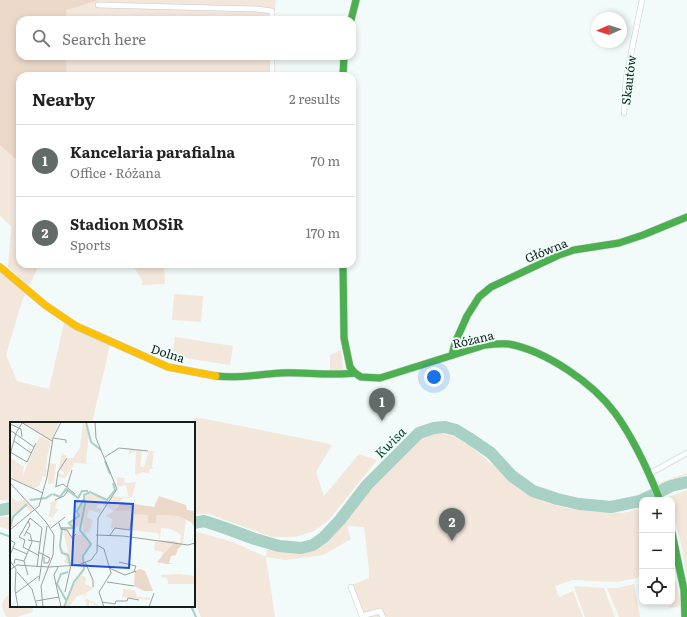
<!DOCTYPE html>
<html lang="en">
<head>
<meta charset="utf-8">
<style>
	:root { --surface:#fff; --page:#f6f6f6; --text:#222; --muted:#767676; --line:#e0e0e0; --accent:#626b68 }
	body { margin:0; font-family:Literata,serif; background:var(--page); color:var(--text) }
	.controls { position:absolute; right:12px; bottom:12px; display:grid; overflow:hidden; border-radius:8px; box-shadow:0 2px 6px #0003 }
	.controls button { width:36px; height:36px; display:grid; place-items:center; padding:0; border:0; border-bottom:1px solid var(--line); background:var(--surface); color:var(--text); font:20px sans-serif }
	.compass { position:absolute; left:591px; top:12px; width:36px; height:36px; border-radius:50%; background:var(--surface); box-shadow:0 2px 6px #0003; rotate:267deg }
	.you { position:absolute; left:434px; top:377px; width:14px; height:14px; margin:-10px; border:3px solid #fff; border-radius:50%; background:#1a73e8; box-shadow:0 0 0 6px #1a73e833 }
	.badge { display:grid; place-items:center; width:26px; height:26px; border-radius:50%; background:var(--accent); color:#fff; font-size:13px; font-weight:700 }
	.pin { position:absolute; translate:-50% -33px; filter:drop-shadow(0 1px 2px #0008) }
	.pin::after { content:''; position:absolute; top:21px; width:14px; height:12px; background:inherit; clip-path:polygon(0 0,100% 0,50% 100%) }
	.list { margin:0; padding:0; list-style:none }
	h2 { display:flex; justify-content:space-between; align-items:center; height:52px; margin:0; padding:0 16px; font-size:17px }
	h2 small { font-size:13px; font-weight:400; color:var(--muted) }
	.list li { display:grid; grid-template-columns:26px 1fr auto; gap:12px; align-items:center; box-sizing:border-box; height:72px; padding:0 16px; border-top:1px solid var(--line) }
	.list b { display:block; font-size:15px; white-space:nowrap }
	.list p { margin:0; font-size:13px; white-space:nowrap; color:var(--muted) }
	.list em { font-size:13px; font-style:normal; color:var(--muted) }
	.icon { flex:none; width:22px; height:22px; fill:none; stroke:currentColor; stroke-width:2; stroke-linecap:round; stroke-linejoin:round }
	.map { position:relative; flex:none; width:687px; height:617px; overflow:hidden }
	.search { position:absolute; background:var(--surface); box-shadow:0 2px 6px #0003; left:16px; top:16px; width:340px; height:44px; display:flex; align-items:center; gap:10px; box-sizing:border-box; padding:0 14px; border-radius:12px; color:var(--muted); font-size:15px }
	.panel { position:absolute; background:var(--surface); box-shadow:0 2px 6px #0003; left:16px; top:72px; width:340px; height:196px; border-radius:12px }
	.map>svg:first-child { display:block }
	.green { fill:#f3e6db }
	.forest { fill:#ebd8c9 }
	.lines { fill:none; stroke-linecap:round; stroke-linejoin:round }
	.stream { stroke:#a8d0c5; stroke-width:2 }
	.river { stroke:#a8d0c5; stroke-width:12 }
	.street-casing { stroke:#c7cecc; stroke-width:6 }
	.fast-casing { stroke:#c7cecc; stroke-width:8 }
	.slow-casing { stroke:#c7cecc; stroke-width:8 }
	.street { stroke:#fdfefe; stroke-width:5 }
	.fast { stroke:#4caf50; stroke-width:7 }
	.slow { stroke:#ffc107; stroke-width:7 }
	.labels { text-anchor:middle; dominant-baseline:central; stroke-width:4; stroke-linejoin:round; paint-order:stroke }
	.street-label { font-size:12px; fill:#151d1a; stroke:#eefffa }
	.water-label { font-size:13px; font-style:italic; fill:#0e3f35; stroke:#eefffa }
	.inset-river { fill:none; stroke:#a8d0c5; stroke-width:2 }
	.inset-road { fill:none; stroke:#9aa2a0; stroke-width:1 }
	.view { fill:#1d4ed8; fill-opacity:0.15; stroke:#1d4ed8; stroke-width:2 }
	.inset-edge { fill:none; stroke:#151d1a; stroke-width:2 }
</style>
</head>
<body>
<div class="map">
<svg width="687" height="617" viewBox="0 0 687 617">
	<rect width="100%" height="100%" fill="#f2fbf9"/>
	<path class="green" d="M 100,0 L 276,0 L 274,20 L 66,20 L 65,10 Z
		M 66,56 L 272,56 L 271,76 L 67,76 Z
		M 0,145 L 20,163 L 20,264 L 40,264 L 29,286 L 8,267 L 11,226 L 0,216 Z
		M 132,264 L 164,264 L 165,284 L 142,285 L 142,280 Z
		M 0,272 L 27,291 L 22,301 L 6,355 L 17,381 L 49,389 L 64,323 L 110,345 L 92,423 L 11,423 L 11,501 L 0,500 Z
		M 174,294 L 203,296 L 201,322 L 172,320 Z
		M 175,337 L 233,346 L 230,365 L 172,356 Z
		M 341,350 L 343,369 L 330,371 L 330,355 Z
		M 195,417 L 321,442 L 332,445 L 316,472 L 324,496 L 359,454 L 377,460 L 329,520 L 314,531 L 295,537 L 272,537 L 209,514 L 194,514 L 194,423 L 193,423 Z
		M 435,433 L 450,435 L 466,443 L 520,487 L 544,502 L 566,508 L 586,511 L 623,513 L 642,508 L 642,577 L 617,582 L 573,580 L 555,586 L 559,597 L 573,591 L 583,617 L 360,617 L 349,586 L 369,578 L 369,569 L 364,527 L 347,526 L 351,539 L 323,555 L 285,560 L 266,557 L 275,617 L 201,617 L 194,602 L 194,531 L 233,542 L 266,557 L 267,550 L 304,551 L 322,545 L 365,494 L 423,436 Z
		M 687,473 L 687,475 L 660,485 L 659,483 Z
		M 687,490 L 687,578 L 680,538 L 672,514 L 672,500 L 667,500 L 666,498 Z
		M 0,517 L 11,517 L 11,530 L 0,527 Z
		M 672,578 L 677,583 L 681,606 L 669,608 L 668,602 L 672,602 Z
		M 634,584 L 640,617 L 619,617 L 607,588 L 618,588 Z
		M 575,586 L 604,588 L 615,617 L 585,617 L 574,587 Z
		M 11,594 L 11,606 L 32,606 L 33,612 L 17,617 L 7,617 C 0,608 0,599 11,594 Z"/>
	<path class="forest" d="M 0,0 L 100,0 L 66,10 L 66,20 L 20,20 L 20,56 L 66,56 L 67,76 L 20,76 L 20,163 L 0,145 Z"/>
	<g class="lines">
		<path class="stream" d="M 0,533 L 11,537
			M 191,606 L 196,617"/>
		<path class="river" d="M 0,510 L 11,508
			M 194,523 L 204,521 L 225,528 L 255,539 L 279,546 L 301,548 L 313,545 L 324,537 L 340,520 L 367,485 L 419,433 L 434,428 L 445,427 L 456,430 L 469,438 L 491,453 L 512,476 L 533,491 L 557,499 L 579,504 L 611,507 L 640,501 L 671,486 L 687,482"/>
		<g class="street-casing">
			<path id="street" d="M 98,5 L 256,9 L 272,11 L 272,20
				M 272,76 L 272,56
				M 624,113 L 626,78 L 642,0
				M 649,474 L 687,453
				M 351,587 L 362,616 L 380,611 L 383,617"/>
		</g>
		<g class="fast-casing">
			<path id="fast" d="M 351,20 L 356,0
				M 343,76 L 344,56
				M 343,264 L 344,338 L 350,367 L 355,373 L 361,377 L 380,378 L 485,345 C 493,344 501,343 509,344 C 546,351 593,383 615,413 C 634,439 648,470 660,500
				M 452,355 L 455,343 L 467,316 L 479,297 L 491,287 L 559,255 L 574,250 L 619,243 L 643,235 L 687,217
				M 216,376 C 238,379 259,374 281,373 C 306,372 330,376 355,373
				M 672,533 L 684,590 L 685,617"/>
		</g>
		<g class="slow-casing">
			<path id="slow" d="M 0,267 L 45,305 L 76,326 L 168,367 L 216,376"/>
		</g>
		<use href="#street" class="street"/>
		<use href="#fast" class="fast"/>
		<use href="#slow" class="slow"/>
	</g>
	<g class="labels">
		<g class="street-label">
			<text transform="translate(628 80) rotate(-83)">Skautów</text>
			<text transform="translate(546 250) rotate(-22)">Główna</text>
			<text transform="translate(473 339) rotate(-13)">Różana</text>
			<text transform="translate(168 353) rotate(18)">Dolna</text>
		</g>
		<g class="water-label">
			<text transform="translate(390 442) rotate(-45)">Kwisa</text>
		</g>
	</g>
	<g transform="translate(10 422)">
		<rect width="185" height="185" fill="#f2fbf9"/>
		<path d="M 11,0 L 49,0 L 41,19 ZM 73,0 L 79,10 L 76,41 L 84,42 L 65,41 L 55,56 L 47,55 L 49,51 L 53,53 L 54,50 L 50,47 L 48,50 L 52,31 L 57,34 L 56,37 L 63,36 L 70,26 ZM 30,14 L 41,20 L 37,35 L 36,56 L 33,54 L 29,64 L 24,66 L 2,57 L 0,35 L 14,45 L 12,55 ZM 119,28 L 132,29 L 130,44 L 134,45 L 139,29 L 144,29 L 142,45 L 144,47 L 140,47 L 139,52 L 133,50 L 125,53 L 126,29 L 119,32 ZM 39,41 L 46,42 L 44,61 L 38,62 ZM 107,55 L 115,56 L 114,61 L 126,60 L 122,75 L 113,76 L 106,85 L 121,88 L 122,92 L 139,93 L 138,101 L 146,101 L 147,93 L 168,94 L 176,98 L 173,121 L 176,122 L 170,121 L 171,113 L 161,107 L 151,106 L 150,118 L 148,111 L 101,106 L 102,97 L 95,94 L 104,89 L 90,81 L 86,85 L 92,87 L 90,91 L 79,88 L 77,95 L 83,98 L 79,111 L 75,110 L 78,115 L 73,110 L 73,89 L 77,71 L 88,74 L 102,82 L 104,80 L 100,78 L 103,74 L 119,76 L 116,63 L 107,65 ZM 0,74 L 8,80 L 14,77 L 23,87 L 21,91 L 16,84 L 4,95 L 3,104 L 0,106 L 2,77 ZM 48,77 L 45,86 L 48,88 L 42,96 L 39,94 L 38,99 L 41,80 ZM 74,79 L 70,108 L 80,122 L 73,131 L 73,141 L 59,142 L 51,139 L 54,140 L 56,136 L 49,126 L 58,131 L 53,107 L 57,107 L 53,105 L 63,107 L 59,109 L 59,112 L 72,113 L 69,110 L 69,104 L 63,105 L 60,101 L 69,95 L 68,88 ZM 145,120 L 164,120 L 155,134 L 151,135 L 153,130 L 144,128 ZM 74,141 L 75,145 L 75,148 L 72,153 L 76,156 L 75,162 L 84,166 L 76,171 L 75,176 L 87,182 L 89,185 L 84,185 L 84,181 L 79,180 L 79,185 L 77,185 L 74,172 L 67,174 L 59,185 L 55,185 L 63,163 L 74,149 ZM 169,152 L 185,154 L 185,162 L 158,162 L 157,156 L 151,155 L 151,153 ZM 113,167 L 125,168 L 127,175 L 140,176 L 140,178 L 112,175 Z" fill="#f3e6db"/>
		<path d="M 149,74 L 176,83 L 177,88 L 185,89 L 185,106 L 181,100 L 168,94 L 147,93 L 146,101 L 138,101 L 138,93 L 122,92 L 121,88 L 105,89 L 111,80 L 144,85 ZM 145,118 L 163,119 L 173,122 L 168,127 L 166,133 L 161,134 L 159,141 L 165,142 L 157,142 L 147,140 L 164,121 ZM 130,147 L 135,149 L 143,169 L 134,169 L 124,164 L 125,149 Z" fill="#ebd8c9"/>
		<path class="inset-river" d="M 76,0 L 81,20 L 91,28M 95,39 L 100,52M 43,72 L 50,75 L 56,67 L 68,76 L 72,69 L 78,69M 20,78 L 36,76 L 42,72M 0,105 L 3,95 L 17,82M 60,143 L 58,133 L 52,131 L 50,124 L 52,106 L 63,106 L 59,101 L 69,94 L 67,89 L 74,77M 56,178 L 47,162 L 51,152 L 58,150M 54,185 L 64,160 L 74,147 L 73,134 L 81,122 L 70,108 L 75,82 L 74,73 L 80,70 L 97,78 L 105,68 L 103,61"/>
		<path class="inset-road" d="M 11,0 L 42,19M 0,2 L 11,7 L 12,15M 0,8 L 24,25M 43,16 L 56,18 L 56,21M 4,19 L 21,31M 0,30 L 17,40 L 26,21M 0,33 L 6,11 L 12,1M 95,35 L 109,26 L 138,29M 0,56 L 33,71M 0,61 L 36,100 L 44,113 L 43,133 L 31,164 L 33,185M 46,64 L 48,50 L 57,36M 45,65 L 53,62 L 65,72M 57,65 L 62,48M 45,78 L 54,74 L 58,68M 20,96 L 32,106 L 27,145M 20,96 L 9,115 L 15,118 L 13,125 L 28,133M 49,101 L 51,107 L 57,108 L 62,116 L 66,112M 41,106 L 55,95M 0,108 L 29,84 L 37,55 L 43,16 L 51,0M 16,110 L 20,112 L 22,120 L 14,139 L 18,153M 86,113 L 113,114 L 178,123 L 185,121M 100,113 L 105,106 L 120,108 L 122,91M 14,114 L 20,103 L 18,99M 0,118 L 5,121 L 0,133M 18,118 L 30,120M 87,123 L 94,127 L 101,151 L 89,170 L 94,185M 3,126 L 17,132M 28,130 L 40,136 L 38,141 L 34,141 L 34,135M 0,139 L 6,147 L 5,168 L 8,185M 75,140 L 83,158 L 83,165M 109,140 L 126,144 L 124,149M 4,142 L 5,137 L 14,139M 48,145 L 44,153 L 51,185M 99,146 L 115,153 L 126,149M 0,148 L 7,143 L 39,145 L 68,143 L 81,138 L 87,130 L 88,96 L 107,67 L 86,16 L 85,0M 7,150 L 22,167 L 27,185M 29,159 L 37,104M 97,160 L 124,164M 55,170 L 61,143M 6,171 L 29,154M 26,179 L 49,175M 92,180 L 105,182 L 106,179 L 117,179 L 118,176 L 129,178M 139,185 L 144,171"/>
		<path class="view" d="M 65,79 L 123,82 L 119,146 L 62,143 Z"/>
		<rect width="185" height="185" class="inset-edge"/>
	</g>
</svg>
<div class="controls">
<button>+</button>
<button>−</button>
<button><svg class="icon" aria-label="locate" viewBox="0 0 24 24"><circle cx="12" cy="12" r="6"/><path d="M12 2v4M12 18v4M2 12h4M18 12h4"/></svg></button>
</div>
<svg class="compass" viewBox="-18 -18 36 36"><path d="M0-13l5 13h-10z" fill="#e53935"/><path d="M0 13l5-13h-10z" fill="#767676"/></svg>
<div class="you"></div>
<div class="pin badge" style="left:382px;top:421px">1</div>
<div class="pin badge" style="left:452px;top:541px">2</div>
<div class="search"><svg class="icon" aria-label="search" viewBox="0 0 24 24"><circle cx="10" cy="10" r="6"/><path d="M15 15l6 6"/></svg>Search here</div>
<section class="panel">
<h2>Nearby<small>2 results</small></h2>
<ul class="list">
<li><span class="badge">1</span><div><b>Kancelaria parafialna</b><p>Office · Różana</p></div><em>70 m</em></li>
<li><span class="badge">2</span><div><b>Stadion MOSiR</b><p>Sports</p></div><em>170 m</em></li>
</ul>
</section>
</div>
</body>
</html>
